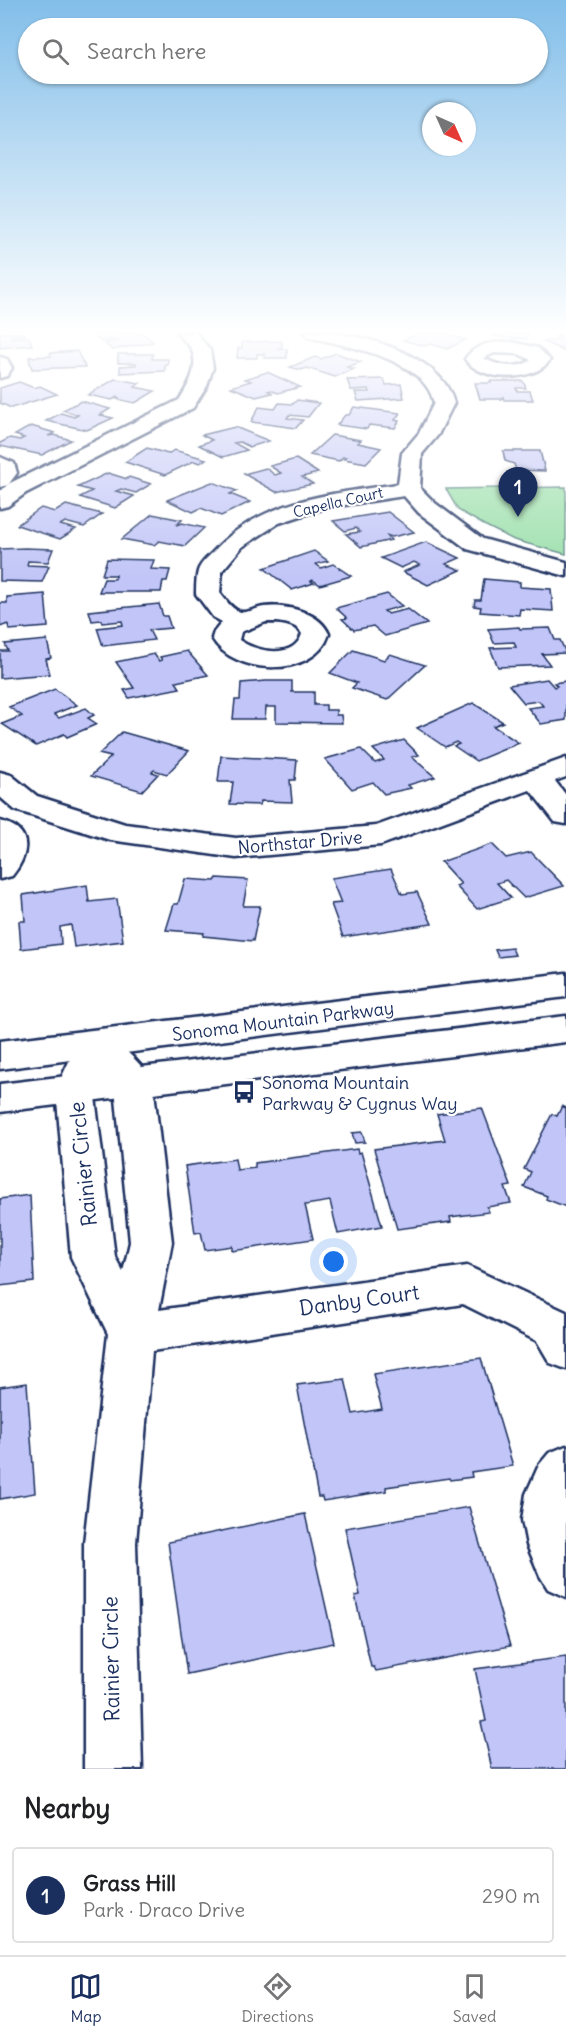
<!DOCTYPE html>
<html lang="en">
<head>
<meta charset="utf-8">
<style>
	:root { --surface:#fff; --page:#f6f6f6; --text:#202124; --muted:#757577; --line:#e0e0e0; --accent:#1b2f5e }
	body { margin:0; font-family:Delius,sans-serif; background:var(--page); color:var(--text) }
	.compass { position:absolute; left:422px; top:102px; width:54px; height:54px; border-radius:50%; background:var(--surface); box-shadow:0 2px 4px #0004; rotate:135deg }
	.you { position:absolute; left:334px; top:1262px; width:21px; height:21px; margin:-15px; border:4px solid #fff; border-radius:50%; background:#1a73e8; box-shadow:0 0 0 9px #1a73e833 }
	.badge { display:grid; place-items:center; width:39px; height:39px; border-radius:50%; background:var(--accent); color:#fff; font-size:20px; font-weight:700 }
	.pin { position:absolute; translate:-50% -50px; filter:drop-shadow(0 2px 3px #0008) }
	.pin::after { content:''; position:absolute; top:32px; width:21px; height:18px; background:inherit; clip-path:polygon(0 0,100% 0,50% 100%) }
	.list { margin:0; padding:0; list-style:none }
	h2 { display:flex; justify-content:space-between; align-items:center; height:78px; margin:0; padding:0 24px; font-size:26px }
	h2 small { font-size:20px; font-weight:400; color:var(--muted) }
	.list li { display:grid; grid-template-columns:39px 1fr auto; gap:18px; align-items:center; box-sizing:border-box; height:96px; margin:0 12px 12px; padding:0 12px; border:2px solid var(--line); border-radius:6px }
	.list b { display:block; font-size:22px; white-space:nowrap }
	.list p { margin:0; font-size:20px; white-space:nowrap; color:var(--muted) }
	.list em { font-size:20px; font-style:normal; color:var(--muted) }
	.icon { flex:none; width:33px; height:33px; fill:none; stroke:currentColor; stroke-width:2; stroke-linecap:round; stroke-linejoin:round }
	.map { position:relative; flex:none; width:566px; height:1769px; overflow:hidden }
	.search { position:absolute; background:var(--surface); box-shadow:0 2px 4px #0004; left:18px; right:18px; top:18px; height:66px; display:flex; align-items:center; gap:15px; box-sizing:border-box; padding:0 21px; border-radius:33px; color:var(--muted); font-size:22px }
	.sheet { height:186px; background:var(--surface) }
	nav { display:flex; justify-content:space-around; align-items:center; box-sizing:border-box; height:84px; border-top:2px solid var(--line); background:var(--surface); font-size:16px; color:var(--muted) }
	nav a { display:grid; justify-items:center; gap:3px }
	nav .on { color:var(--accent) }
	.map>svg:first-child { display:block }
	.green { fill:#9bdfaa; stroke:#5b8784; stroke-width:1.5 }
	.building { fill:#c1c5f7; stroke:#1b2f5e; stroke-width:1.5 }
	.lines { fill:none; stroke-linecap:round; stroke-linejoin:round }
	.minor-casing { stroke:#1b2f5e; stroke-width:5 }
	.secondary-casing { stroke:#1b2f5e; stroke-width:5 }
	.minor { fill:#fff; fill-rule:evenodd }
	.secondary { fill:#fff; fill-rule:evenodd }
	.labels { text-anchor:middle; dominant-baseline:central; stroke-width:4.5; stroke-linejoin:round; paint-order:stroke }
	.far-street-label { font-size:15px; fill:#1b2f5e; stroke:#fff }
	.street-label { font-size:18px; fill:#1b2f5e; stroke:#fff }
	.poi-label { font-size:18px; fill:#1b2f5e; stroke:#fff; text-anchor:start }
	.near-street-label { font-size:21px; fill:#1b2f5e; stroke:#fff }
</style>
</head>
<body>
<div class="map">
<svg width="566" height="1769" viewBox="0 0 566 1769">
	<rect width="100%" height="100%" fill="#fff"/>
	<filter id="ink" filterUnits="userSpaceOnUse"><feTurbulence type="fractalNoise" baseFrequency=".0167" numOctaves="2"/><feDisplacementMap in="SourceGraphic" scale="12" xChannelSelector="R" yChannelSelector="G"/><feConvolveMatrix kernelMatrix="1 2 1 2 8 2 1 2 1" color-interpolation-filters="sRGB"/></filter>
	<g filter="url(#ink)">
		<path class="green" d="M 566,487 L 566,554 L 514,540 L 484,525 L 458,510 L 446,489 Z"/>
		<path class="building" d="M 0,333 L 24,333 L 25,335 L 11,336 L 11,338 L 29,337 L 32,345 L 0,348 Z
			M 101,333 L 143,333 L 153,342 L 112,350 L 105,343 L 119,341 L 116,339 L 101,342 L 92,334 Z
			M 420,333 L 444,333 L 466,340 L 447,349 L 431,344 L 425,346 L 403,340 Z
			M 494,333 L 528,333 L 527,339 L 493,336 Z
			M 566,334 L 566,352 L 544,342 L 561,338 L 556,336 Z
			M 282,341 L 282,347 L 276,349 L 287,349 L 287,358 L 264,358 L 264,354 L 257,354 L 257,358 L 237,358 L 238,348 L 242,348 L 242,342 Z
			M 77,351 L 85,367 L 32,369 L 30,363 L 29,357 L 51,356 L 50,353 Z
			M 336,353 L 361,362 L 347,367 L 354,369 L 335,377 L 307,368 L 301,370 L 290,367 L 315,357 L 321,359 Z
			M 118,354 L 153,354 L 152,359 L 168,359 L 168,365 L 165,365 L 165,371 L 120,373 L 120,366 L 136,365 L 136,363 L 118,363 Z
			M 267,372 L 300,387 L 278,393 L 271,390 L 268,391 L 272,393 L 256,397 L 231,387 L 251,381 L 245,379 Z
			M 115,379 L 140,383 L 135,387 L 155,391 L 135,403 L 117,399 L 119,398 L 117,397 L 112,400 L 88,395 Z
			M 384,379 L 386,385 L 401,384 L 404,398 L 358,401 L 355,392 L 370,392 L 369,389 L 351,390 L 347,380 Z
			M 490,381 L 523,381 L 526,388 L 516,388 L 517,391 L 530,391 L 533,400 L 504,400 L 503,397 L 501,399 L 480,399 L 475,383 L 491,383 Z
			M 19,382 L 34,388 L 40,386 L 57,394 L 11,408 L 0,403 L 0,388 Z
			M 297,400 L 319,403 L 308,417 L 289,415 L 287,418 L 303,420 L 296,428 L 251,422 L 259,407 L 275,409 L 279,403 L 293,404 Z
			M 81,401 L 110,409 L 100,415 L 113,418 L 87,430 L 46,421 L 61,413 L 74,417 L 78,415 L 63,410 Z
			M 354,407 L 400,413 L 395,420 L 399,421 L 395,428 L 369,425 L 367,429 L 337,425 L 345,415 L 349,415 Z
			M 31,426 L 55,433 L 48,436 L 54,435 L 71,440 L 42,455 L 0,446 L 0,443 L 10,438 L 20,440 L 24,438 L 15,435 Z
			M 235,427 L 269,441 L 250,447 L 240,442 L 234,443 L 247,450 L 223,457 L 199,445 L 212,440 L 202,435 Z
			M 332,435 L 361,440 L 358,443 L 381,448 L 366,463 L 344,459 L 346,457 L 343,457 L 339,461 L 310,455 Z
			M 147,448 L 168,454 L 174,450 L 206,459 L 200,463 L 194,461 L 165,475 L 125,462 Z
			M 503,451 L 540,451 L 545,471 L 516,470 L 514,464 L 505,461 Z
			M 296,459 L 318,473 L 302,477 L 313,484 L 276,492 L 244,474 L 266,468 L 275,475 L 281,473 L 270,466 Z
			M 108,473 L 127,479 L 129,477 L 151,484 L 136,493 L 121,489 L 116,491 L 134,496 L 115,508 L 80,497 L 92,491 L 78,487 Z
			M 212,482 L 237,491 L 230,494 L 250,502 L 221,516 L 201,508 L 193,512 L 167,500 Z
			M 66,505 L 102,514 L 84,527 L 65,522 L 60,525 L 76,529 L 60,539 L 17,525 L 41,508 L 55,512 Z
			M 388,512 L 414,532 L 392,537 L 386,535 L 391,540 L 361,547 L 346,534 L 360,532 L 356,528 L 345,531 L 333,521 Z
			M 152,514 L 182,520 L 176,525 L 182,523 L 204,528 L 185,546 L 159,541 L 154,545 L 122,539 Z
			M 426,542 L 460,558 L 446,564 L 461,570 L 428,585 L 403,572 L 420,565 L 414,562 L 401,568 L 381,558 Z
			M 25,548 L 53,549 L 48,562 L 28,561 L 27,565 L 49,566 L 42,582 L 0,581 L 0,549 Z
			M 314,551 L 328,561 L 316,564 L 321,568 L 333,564 L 351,576 L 320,585 L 313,580 L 311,581 L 314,583 L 292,590 L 264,568 Z
			M 107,559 L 154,560 L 151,569 L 170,570 L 167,581 L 163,581 L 161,592 L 99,592 L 104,579 L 114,579 L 116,575 L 102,575 Z
			M 484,579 L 520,582 L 520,587 L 551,589 L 553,611 L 520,609 L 519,615 L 480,612 L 481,607 L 474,606 L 475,600 L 481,600 Z
			M 45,594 L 48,627 L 9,630 L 8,624 L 0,627 L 0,603 L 7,603 L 7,597 Z
			M 387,594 L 402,606 L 384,611 L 388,614 L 408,609 L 427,624 L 385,636 L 373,626 L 354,630 L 342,619 L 347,618 L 336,608 Z
			M 159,604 L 163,616 L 167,616 L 171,628 L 149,630 L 154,640 L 103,646 L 97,628 L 123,625 L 122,621 L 102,623 L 101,620 L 92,621 L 89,611 Z
			M 519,627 L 520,629 L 550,628 L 555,640 L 560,640 L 566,653 L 542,654 L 550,665 L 498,667 L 490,648 L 516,647 L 514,642 L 494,643 L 488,629 Z
			M 47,640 L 51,658 L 46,659 L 50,674 L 0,678 L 0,651 L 8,651 L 5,644 Z
			M 353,650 L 384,660 L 390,654 L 425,665 L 387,700 L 352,688 L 357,683 L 330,673 Z
			M 187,651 L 208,675 L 176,682 L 180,688 L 129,698 L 124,690 L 134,688 L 116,662 L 154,654 L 159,661 L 162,660 L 160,657 Z
			M 547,679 L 554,687 L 557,686 L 554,683 L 566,681 L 566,720 L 541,724 L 528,708 L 543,706 L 539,701 L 524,703 L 509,685 Z
			M 266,681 L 292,681 L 292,692 L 314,692 L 314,705 L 326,705 L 326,710 L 336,710 L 336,715 L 341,715 L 342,723 L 276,722 L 276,707 L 266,707 L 265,719 L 233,719 L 235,700 L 240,700 L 241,683 Z
			M 55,689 L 77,705 L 54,714 L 59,718 L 86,708 L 94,715 L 88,718 L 97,724 L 67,737 L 64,734 L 36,746 L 2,724 L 22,716 L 9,707 Z
			M 473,703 L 503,722 L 493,726 L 519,743 L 476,761 L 454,746 L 459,744 L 456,742 L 445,747 L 417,728 Z
			M 122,732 L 189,751 L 167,774 L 154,770 L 152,772 L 158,774 L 142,791 L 91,776 L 111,757 L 99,754 Z
			M 404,740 L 419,755 L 412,757 L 435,777 L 408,785 L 411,788 L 384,794 L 373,782 L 352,789 L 325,759 L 361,749 L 375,763 L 384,760 L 373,749 Z
			M 221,756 L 297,760 L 295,780 L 290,780 L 292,802 L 261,801 L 260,805 L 230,804 L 233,782 L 218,782 Z
			M 492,844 L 506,858 L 531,852 L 564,886 L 524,898 L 506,880 L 497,883 L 511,898 L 477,909 L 456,886 L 461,884 L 441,862 Z
			M 391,869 L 402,894 L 417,892 L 432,924 L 343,937 L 331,904 L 341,903 L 331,878 Z
			M 217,878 L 248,880 L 243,906 L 260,906 L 253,941 L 203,936 L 204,933 L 166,930 L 174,904 L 178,904 L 185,879 L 215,881 Z
			M 87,885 L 89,902 L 117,899 L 123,941 L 74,947 L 71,925 L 60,927 L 61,944 L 21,949 L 19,921 L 25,921 L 23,895 Z
			M 512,948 L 515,955 L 498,957 L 495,950 Z
			M 562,1106 L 566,1108 L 566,1207 L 546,1199 L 547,1196 L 524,1187 L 531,1172 L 524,1169 L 552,1114 L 557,1116 Z
			M 482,1108 L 511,1186 L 505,1187 L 511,1203 L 487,1207 L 489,1212 L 450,1217 L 451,1222 L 397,1229 L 374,1149 L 445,1140 L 437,1114 Z
			M 362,1132 L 365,1142 L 355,1143 L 352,1133 Z
			M 357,1149 L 358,1153 L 361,1152 L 382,1226 L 338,1234 L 330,1201 L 305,1205 L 313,1239 L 232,1251 L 232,1246 L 205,1250 L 201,1232 L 195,1233 L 185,1166 L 235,1159 L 237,1170 L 255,1168 L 255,1163 Z
			M 30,1195 L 34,1282 L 0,1286 L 0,1199 Z
			M 481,1358 L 513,1466 L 471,1472 L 472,1477 L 450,1480 L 449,1478 L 386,1487 L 386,1491 L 323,1501 L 322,1497 L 318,1497 L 297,1385 L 345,1379 L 353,1414 L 382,1409 L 373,1374 Z
			M 27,1383 L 35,1493 L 0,1499 L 0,1387 Z
			M 469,1507 L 510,1646 L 376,1671 L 374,1667 L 371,1667 L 355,1596 L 360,1595 L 345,1528 Z
			M 305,1514 L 334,1643 L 187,1674 L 168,1542 Z
			M 566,1657 L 566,1769 L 492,1769 L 481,1722 L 486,1721 L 475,1669 Z"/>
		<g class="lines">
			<g class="minor-casing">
				<path id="minor" d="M 177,333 L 196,333 L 210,350 L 213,368 L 207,386 L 193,408 L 26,493 L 8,506 L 0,508 L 0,491 L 10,483 L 179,400 C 189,385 200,366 191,348 C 187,342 181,338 177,333 Z
					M 305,333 C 350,329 442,352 454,403 L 438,435 L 422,454 L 420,488 L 435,503 L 483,539 L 566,562 L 566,576 L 467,549 L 419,513 L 404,496 L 325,508 L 279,523 L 242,547 L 222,571 L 220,593 C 226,600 232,610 241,612 C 247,613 257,608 264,607 C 286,604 320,612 329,634 C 315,679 233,676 212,638 L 214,632 L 222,622 L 213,617 L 196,594 C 196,587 196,578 198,571 C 200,564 207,558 212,553 C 259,499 332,494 398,484 L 402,453 L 419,433 L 434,403 C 425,358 346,346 308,337 ZM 266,622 C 278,622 296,622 302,634 C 294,660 256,652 239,640 L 241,632 Z
					M 512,342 L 538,348 L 550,360 C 534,383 481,382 465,359 C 476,343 493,342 512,342 ZM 494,353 L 519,354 L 531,360 C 518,370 497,366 484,358 Z
					M 0,357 L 7,359 L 12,368 L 7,376 L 0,378 Z
					M 0,457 L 14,463 L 17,473 L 8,485 L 0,487 Z
					M 566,758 L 566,777 L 555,781 L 566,795 L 566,824 L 555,822 L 530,790 L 381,845 L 236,858 L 110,840 L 15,810 L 0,797 L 0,772 L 11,775 L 37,796 L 125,824 L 236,838 L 376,826 Z
					M 0,821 C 33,829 30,854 12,876 L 0,879 Z
					M 94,1032 C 116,1038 142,1063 153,1083 L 172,1242 L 159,1310 L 467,1266 L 566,1312 L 566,1369 L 550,1363 L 537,1341 L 463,1304 L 152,1351 L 136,1543 L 142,1769 L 84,1769 L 84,1543 L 108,1334 L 71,1257 L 56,1089 L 81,1036 ZM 101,1074 L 115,1088 L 130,1242 L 123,1272 L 115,1257 L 94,1089 Z
					M 566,1446 L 566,1597 L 548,1589 L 540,1576 L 527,1545 L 522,1520 L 526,1494 L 539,1465 L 549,1453 Z"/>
			</g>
			<g class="secondary-casing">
				<path id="secondary" d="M 566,973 L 566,997 L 0,1069 L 0,1041 Z
					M 566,1016 L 566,1042 L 0,1112 L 0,1084 Z"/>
			</g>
			<use href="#minor" class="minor"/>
			<use href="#secondary" class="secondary"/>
		</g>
	</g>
	<linearGradient id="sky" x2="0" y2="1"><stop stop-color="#82bee9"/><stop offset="0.57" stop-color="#fff"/><stop offset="1" stop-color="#fff" stop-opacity="0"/></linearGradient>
	<rect width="566" height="580" fill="url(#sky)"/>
	<defs>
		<g id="bus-bare" transform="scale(1.8)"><path d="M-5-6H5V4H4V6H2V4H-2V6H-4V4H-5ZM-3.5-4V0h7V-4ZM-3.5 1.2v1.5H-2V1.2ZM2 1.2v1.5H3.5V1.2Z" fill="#1b2f5e" stroke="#fff" stroke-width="2.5" paint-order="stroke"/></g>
	</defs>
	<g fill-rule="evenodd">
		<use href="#bus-bare" x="244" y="1092"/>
	</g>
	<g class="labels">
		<g class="far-street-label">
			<text transform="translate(338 502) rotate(-13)">Capella Court</text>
		</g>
		<g class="street-label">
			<text transform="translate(300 842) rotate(-5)">Northstar Drive</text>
			<text transform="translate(283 1021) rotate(-7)">Sonoma Mountain Parkway</text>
		</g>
		<g class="poi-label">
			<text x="262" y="1082">Sonoma Mountain<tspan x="262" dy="21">Parkway &amp; Cygnus Way</tspan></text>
		</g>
		<g class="near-street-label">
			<text transform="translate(83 1164) rotate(-96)">Rainier Circle</text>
			<text transform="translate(359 1300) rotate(-8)">Danby Court</text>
			<text transform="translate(111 1659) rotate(-91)">Rainier Circle</text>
		</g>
	</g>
</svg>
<svg class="compass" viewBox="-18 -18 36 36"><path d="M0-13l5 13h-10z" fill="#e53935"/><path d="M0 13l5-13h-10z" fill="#757577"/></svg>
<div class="you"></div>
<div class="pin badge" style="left:518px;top:517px">1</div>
<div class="search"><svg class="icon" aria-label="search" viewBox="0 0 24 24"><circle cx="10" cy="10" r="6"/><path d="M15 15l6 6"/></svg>Search here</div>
</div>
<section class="sheet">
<h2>Nearby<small></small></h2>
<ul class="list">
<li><span class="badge">1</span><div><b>Grass Hill</b><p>Park · Draco Drive</p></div><em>290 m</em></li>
</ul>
</section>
<nav>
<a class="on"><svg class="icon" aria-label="map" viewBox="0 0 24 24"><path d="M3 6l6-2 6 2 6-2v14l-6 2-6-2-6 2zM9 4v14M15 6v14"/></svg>Map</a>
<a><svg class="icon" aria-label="directions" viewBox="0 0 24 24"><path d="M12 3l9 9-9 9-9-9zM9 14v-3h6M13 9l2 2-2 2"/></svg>Directions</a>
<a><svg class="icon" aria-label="saved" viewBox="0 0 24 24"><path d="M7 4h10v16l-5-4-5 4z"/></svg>Saved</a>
</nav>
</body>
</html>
